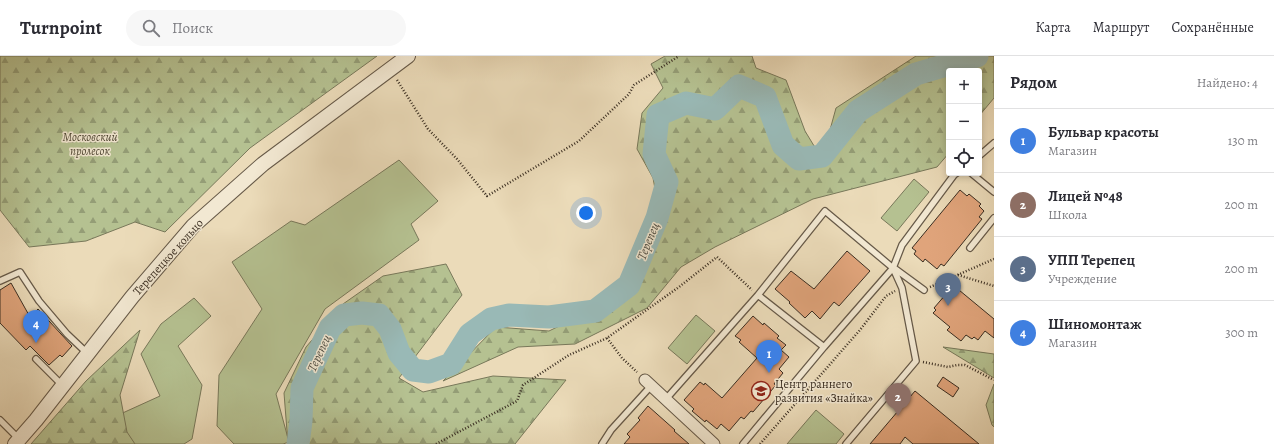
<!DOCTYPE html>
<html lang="ru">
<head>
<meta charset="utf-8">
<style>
	:root { --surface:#fff; --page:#f7f7f7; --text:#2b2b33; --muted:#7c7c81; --line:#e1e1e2; --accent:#111827 }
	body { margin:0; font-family:Alegreya,serif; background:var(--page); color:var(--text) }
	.controls { position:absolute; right:12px; top:12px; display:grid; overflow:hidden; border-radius:4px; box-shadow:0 2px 6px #0003 }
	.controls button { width:36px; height:36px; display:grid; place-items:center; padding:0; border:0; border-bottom:1px solid var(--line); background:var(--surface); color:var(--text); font:20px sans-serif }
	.you { position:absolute; left:586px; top:157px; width:14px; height:14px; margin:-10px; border:3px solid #fff; border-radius:50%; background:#1a73e8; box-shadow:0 0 0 6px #1a73e833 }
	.badge { display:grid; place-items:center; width:26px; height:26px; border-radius:50%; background:var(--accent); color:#fff; font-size:13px; font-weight:700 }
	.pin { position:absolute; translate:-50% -33px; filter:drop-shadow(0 1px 2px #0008) }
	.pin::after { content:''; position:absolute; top:21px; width:14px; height:12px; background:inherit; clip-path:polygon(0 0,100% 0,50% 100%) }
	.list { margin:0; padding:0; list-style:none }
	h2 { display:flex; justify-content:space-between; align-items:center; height:52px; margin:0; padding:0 16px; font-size:17px }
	h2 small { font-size:13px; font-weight:400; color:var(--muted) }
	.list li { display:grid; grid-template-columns:26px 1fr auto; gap:12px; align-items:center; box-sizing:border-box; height:64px; padding:0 16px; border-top:1px solid var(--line) }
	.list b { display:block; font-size:15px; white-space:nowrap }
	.list p { margin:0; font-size:13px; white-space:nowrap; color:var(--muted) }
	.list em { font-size:13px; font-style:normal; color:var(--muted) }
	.icon { flex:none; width:22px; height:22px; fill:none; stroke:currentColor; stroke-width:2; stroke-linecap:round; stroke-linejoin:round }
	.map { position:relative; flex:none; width:994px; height:388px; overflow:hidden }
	header { display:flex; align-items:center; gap:24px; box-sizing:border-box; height:56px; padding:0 20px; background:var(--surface); border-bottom:1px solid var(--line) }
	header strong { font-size:19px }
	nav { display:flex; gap:22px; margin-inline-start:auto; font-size:14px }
	.search { width:280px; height:36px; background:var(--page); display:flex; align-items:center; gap:10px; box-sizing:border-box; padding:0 14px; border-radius:22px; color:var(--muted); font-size:15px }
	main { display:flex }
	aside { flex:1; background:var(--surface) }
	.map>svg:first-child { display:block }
	.green { fill:#b5c191; stroke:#78785a }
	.forest { fill:url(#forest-firs); stroke:#78785a }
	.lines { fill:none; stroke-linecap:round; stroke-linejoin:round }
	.river { stroke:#99b9b6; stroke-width:23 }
	.building { fill:#e0a47b; stroke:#3a2e22 }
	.service-casing { stroke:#665948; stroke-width:8 }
	.minor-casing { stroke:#665948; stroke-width:13 }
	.tertiary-casing { stroke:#665948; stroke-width:16 }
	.path { stroke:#3a2e22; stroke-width:2.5; stroke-dasharray:1 2; stroke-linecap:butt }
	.service { stroke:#f2e8d2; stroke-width:5.5 }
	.minor { stroke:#f2e8d2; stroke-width:11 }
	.tertiary { stroke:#f2e8d2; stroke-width:14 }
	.labels { text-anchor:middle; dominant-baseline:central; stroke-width:3; stroke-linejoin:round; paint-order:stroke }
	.park-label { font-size:12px; font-style:italic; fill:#534b38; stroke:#f2e8d2 }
	.street-label { font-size:12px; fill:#3a2e22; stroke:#f2e8d2 }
	.poi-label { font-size:12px; fill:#3a2e22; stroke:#f2e8d2; text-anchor:start }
	.water-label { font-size:13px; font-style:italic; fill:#525147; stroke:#f2e8d2 }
</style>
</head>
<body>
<header>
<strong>Turnpoint</strong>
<div class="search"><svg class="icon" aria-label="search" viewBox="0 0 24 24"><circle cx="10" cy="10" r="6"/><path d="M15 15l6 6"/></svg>Поиск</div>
<nav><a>Карта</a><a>Маршрут</a><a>Сохранённые</a></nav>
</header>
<main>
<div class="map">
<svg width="994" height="388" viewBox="0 0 994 388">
	<defs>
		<pattern id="forest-firs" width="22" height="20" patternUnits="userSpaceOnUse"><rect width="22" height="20" fill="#b5c191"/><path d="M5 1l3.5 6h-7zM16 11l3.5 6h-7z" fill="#949d76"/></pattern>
	</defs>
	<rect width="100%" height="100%" fill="#ebdbb9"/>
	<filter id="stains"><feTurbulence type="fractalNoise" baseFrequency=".005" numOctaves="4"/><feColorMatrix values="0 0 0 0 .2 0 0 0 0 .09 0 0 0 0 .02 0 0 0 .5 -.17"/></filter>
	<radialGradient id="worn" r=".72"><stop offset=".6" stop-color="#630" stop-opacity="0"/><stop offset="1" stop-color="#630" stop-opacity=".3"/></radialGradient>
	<path class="green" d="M 399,104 L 438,145 L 411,168 L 419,184 L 325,253 L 276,338 L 289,386 L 283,388 L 234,388 L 217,370 L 219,319 L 262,253 L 232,206 L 291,165 L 305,169 Z
		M 914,123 L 929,136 L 897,175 L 881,162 Z
		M 194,242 L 211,260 L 178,290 L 202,329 L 192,383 L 184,388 L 125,388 L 116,360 L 160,340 L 141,298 L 161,268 Z
		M 696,259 L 715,275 L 687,308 L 668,292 Z
		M 816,354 L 844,378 L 836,388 L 787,388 Z"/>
	<path class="forest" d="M 0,0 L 377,0 L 250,92 L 165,176 L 135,166 L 86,185 L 29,191 L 0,154 Z
		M 665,0 L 752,0 L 756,12 L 786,24 L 805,75 L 822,103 L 836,52 L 916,0 L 994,0 L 994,42 L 979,60 L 979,15 L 949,15 L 949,97 L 937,111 L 813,143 L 715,191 L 681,211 L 647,252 L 575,288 L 518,291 L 443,325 L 496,271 L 549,275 L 610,245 L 658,149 L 653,122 L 637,93 L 642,57 L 663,32 L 651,8 Z
		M 446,208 L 462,239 L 399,322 L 423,336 L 493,320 L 566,324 L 515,388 L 288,388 L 284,337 L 306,291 L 343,248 L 383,220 Z
		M 140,274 L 120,339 L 127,376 L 135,388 L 31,388 L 86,325 Z
		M 943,291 L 994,298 L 994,322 Z
		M 994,328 L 994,371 L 992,369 L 986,349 Z"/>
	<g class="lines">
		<path class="river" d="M 298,388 L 301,365 L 302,332 L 330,272 L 344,259 L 362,257 L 379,259 L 390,273 L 399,297 L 413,314 L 429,316 L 451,308 L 470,278 L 491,263 L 509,259 L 549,261 L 595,255 L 629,229 L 657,162 L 667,126 L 654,98 L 658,59 L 686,47 L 715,53 L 739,30 L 765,41 L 783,89 L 799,103 L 822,100 L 858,55 L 916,18 L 977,0"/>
	</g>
	<path class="building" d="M 960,134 L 967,140 L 969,138 L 981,148 L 979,150 L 984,155 L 979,161 L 982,163 L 944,210 L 941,208 L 937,213 L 925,203 L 923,206 L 914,198 L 916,195 L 912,192 Z
		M 847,195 L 870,215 L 839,250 L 834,246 L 820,263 L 812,255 L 805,262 L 789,247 L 790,246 L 775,233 L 791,215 L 814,233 Z
		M 11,227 L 30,261 L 38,253 L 72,290 L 62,301 L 60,299 L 49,309 L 30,290 L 26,294 L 0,267 L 0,234 Z
		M 953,234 L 956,237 L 959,234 L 994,263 L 994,282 L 985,275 L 978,284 L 974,281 L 972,283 L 966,279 L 961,285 L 947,274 L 950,271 L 933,257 L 936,254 L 934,252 L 946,238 L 948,240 Z
		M 753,260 L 763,269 L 764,267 L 779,280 L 777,282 L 786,289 L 781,294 L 789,301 L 779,313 L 783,317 L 774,328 L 776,329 L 753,356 L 751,355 L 744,363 L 741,361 L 729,375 L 721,368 L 717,373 L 706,364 L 705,366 L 692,355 L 694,353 L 684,344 L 700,326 L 704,329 L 705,327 L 722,342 L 757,302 L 739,286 L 741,284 L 735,280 Z
		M 943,321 L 959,332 L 953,341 L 937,330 Z
		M 915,335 L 979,388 L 913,388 L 905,381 L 900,388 L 870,388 Z
		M 648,350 L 675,374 L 674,375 L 689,388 L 624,388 L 630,381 L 627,378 L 640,364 L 638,362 Z"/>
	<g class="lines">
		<g class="service-casing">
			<path id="service" d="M 979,100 L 994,87
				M 971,117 L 994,136
				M 970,192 L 994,162
				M 894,212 L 924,234
				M 0,225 L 20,216 L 39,245 L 67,278 L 87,297
				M 824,291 L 758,239 L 825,155 L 893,212 L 902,232 L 916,305 L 846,388
				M 36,303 L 62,329
				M 666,343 L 758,239
				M 0,364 L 19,383
				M 602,388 L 611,374 L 651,330
				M 743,388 L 824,291 L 893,212 L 902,189 L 954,119 L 957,117"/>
		</g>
		<g class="minor-casing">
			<path id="minor" d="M 645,324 L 714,388"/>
		</g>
		<g class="tertiary-casing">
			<path id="tertiary" d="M 15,388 L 36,364 L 132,241 L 193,170 L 263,108 L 408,0"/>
		</g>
		<path class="path" d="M 397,24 L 428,73 L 457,103 L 487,140 L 579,85 L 629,38 L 634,29 L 679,0
			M 958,219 L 994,230
			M 930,231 L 994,203
			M 607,282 L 622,302 L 637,316
			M 923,306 L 948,311 L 957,309 L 965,309 L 994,324
			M 436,388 L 517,345 L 523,329 L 569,299 L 607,282 L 679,231 L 717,201 L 752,234
			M 760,388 L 860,274 L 886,240 L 895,235"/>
		<use href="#service" class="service"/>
		<use href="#minor" class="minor"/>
		<use href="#tertiary" class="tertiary"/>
	</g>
	<defs>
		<g id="school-ring" transform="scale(1)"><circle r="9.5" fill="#f2e8d2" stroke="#8f2418" stroke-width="1.5"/><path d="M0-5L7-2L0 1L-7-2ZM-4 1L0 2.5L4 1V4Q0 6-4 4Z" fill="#8f2418"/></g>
	</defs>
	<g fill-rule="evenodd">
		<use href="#school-ring" x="761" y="335"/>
	</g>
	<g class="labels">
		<g class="park-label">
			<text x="90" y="81">Московский<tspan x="90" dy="14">пролесок</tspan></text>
		</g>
		<g class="street-label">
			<text transform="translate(168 201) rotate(-48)">Терепецкое кольцо</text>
		</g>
		<g class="poi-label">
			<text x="775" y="328">Центр раннего<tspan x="775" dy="14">развития «Знайка»</tspan></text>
		</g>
		<g class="water-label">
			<text transform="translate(648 185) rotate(-68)">Терепец</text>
			<text transform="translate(319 297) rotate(-65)">Терепец</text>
		</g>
	</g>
	<rect width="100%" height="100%" filter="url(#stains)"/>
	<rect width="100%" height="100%" fill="url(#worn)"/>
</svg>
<div class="controls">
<button>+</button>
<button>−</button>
<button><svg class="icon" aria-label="locate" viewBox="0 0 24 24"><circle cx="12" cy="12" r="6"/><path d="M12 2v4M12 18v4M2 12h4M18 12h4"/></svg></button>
</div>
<div class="you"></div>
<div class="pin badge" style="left:769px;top:317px;background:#3f7fe0">1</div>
<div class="pin badge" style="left:898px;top:360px;background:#8d6e63">2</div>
<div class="pin badge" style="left:948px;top:250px;background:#5c6f8a">3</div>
<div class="pin badge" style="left:36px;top:287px;background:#3f7fe0">4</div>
</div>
<aside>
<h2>Рядом<small>Найдено: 4</small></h2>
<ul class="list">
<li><span class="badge" style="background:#3f7fe0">1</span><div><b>Бульвар красоты</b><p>Магазин</p></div><em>130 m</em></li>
<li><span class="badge" style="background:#8d6e63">2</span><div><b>Лицей №48</b><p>Школа</p></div><em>200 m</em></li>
<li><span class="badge" style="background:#5c6f8a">3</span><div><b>УПП Терепец</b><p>Учреждение</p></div><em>200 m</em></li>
<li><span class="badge" style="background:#3f7fe0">4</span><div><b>Шиномонтаж</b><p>Магазин</p></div><em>300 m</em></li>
</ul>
</aside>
</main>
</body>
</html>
